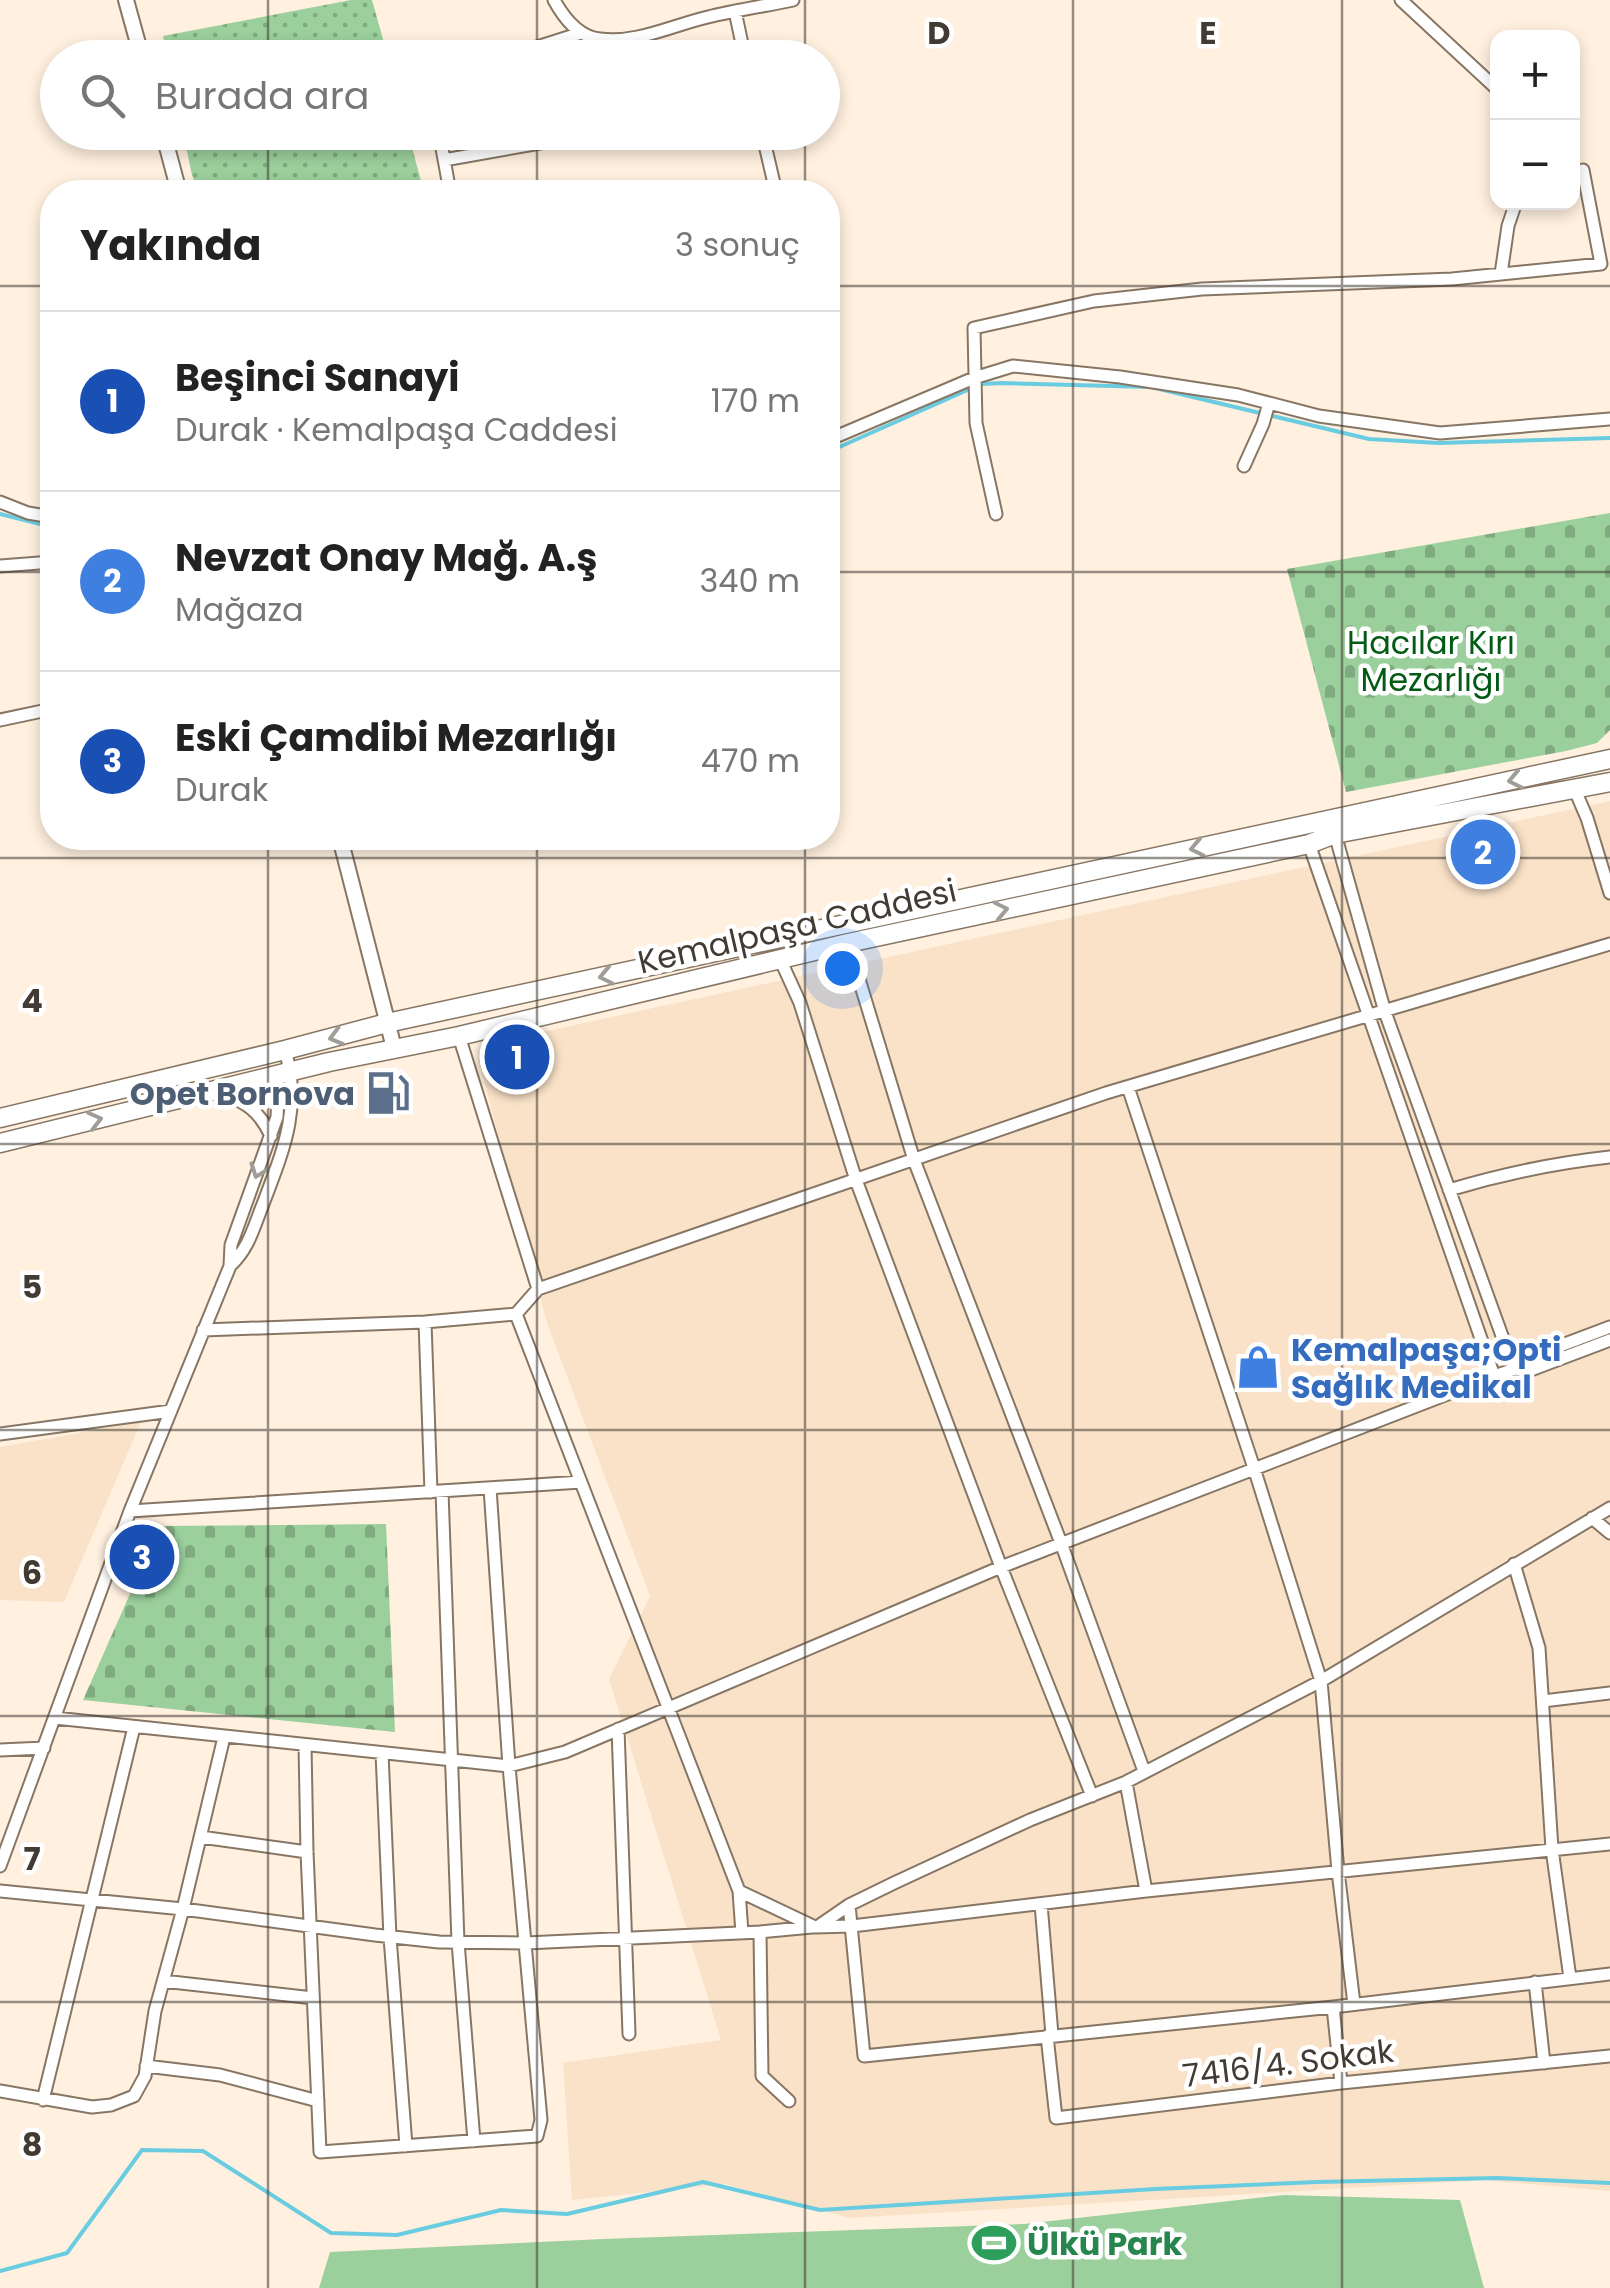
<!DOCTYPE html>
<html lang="tr">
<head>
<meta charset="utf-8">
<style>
	:root { --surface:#fff; --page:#f6f6f6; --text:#222; --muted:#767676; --line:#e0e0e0; --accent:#ea580c }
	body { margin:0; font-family:Poppins,sans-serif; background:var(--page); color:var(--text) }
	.controls { position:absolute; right:30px; top:30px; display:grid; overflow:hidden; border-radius:20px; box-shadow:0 5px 15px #0003 }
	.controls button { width:90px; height:90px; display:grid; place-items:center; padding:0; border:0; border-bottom:2px solid var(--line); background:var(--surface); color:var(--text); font:50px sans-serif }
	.you { position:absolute; left:842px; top:968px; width:35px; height:35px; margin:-25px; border:8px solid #fff; border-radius:50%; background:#1a73e8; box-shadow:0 0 0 15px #1a73e833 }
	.badge { display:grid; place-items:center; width:65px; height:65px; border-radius:50%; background:var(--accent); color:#fff; font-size:32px; font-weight:700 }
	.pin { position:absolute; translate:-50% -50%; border:5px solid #fff; box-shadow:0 2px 10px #0006 }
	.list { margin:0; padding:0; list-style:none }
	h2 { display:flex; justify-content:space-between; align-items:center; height:130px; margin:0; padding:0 40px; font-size:42px }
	h2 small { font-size:32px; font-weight:400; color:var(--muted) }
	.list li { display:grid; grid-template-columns:65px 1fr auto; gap:30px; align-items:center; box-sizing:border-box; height:180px; padding:0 40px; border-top:2px solid var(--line) }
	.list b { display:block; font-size:38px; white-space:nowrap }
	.list p { margin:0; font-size:32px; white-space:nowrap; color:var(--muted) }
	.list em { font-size:32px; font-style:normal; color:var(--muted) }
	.icon { flex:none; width:55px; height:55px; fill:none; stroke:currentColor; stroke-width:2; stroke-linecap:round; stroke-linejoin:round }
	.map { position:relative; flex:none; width:1610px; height:2288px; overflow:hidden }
	.search { position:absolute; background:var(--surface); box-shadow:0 5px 15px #0003; left:40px; top:40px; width:800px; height:110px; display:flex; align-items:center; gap:25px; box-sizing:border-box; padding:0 35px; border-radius:55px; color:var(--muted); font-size:38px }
	.panel { position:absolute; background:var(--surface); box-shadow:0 5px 15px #0003; left:40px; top:180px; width:800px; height:670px; border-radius:40px }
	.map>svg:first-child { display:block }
	.built { fill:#fae2c8 }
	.grass { fill:url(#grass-dots) }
	.cemetery { fill:url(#cemetery-stones) }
	.pitch { fill:#9bd09c }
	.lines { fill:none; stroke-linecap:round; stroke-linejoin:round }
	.stream { stroke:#6acce0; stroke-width:4 }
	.minor-casing { stroke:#877664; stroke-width:15 }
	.tertiary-casing { stroke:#877664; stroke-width:18 }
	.primary-casing { stroke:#877664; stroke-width:21 }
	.minor { stroke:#fff; stroke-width:11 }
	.tertiary { stroke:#fff; stroke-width:14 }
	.primary { stroke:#fff; stroke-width:18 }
	.oneway { stroke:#a09d99 }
	.grid { fill:none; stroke:#423b33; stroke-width:2.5; stroke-opacity:0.55 }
	.labels { text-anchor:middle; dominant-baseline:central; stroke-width:9; stroke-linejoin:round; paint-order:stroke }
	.park-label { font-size:32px; fill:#025a15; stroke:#fff }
	.street-label { font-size:32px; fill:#423b33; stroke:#fff }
	.service-label { font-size:32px; font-weight:bold; fill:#4e5e75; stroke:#fff; text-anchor:end }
	.shop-label { font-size:32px; font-weight:bold; fill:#366cbe; stroke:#fff; text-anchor:start }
	.leisure-label { font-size:32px; font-weight:bold; fill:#27864d; stroke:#fff; text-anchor:start }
	.grid-label { font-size:32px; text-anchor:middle; font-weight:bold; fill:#423b33; stroke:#fff; stroke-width:9; stroke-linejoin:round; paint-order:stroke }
</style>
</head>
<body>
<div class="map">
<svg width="1610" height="2288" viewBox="0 0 1610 2288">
	<defs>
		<pattern id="grass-dots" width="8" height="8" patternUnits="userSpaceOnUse" patternTransform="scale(2.5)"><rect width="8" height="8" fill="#9bd09c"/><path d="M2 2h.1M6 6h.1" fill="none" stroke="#80aa80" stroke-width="1.8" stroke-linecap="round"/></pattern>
		<pattern id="cemetery-stones" width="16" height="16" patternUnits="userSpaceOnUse" patternTransform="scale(2.5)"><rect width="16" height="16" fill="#9bd09c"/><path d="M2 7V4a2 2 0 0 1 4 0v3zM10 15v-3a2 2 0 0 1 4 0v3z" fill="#80aa80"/></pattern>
	</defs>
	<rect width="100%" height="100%" fill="#fff0df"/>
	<path class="built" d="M 1610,801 L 1610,2191 L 1484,2180 L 850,2218 L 725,2184 L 572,2200 L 563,2063 L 721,2040 L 609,1679 L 650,1596 L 547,1323 L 478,1058 L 496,1042 Z
		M 141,1422 L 64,1602 L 0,1600 L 0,1447 Z"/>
	<path class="grass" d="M 351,0 L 372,0 L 388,57 L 168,57 L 163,36 Z
		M 183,133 L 408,133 L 424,192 L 198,192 L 192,175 Z"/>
	<path class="cemetery" d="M 1610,513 L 1610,730 L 1597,743 L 1566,751 L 1346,792 L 1287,569 Z
		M 386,1524 L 395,1732 L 83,1700 L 160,1526 Z"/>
	<path class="pitch" d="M 1284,2195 L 1460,2200 L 1484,2288 L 319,2288 L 330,2252 L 603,2239 L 1024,2224 Z"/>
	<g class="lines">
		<path class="stream" d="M 828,452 L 981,384 L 1002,383 L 1151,387 L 1369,439 L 1438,443 L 1610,438
			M 0,514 L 52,527
			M 0,2271 L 67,2253 L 142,2150 L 203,2151 L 331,2233 L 397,2235 L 501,2210 L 567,2214 L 703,2182 L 820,2210 L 1155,2189 L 1317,2182 L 1497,2178 L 1610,2183"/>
		<g class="minor-casing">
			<path id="minor" d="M 554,0 C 564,18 578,37 600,39 C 636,44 673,25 708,17 C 736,10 765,6 793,0
				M 1401,0 L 1498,90
				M 735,11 L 745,58
				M 503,58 L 581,33
				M 439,132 L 450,192
				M 762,132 L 776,192
				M 444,160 L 603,132
				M 1501,274 L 1508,226 L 1516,202
				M 828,440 L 974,378 L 1013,366 L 1120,377 L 1238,395 L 1319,416 L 1440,433 L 1610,419
				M 1244,466 L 1263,424 L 1269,403
				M 0,502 L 28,513 L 52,517
				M 996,514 L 976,423 L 974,328 L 1094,301 L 1202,289 L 1452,279 L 1601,264 L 1583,170
				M 0,566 L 52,562
				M 0,720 L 52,709
				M 1574,788 L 1587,818 L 1610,893
				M 1335,834 L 1385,1012 L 1514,1369
				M 1309,844 L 1494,1376
				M 848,943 L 914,1160 L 1061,1543 L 1144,1771
				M 1610,944 L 1106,1093 L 538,1289 L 516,1314 L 739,1891 L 815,1927 L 852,1926 L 1146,1891 L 1610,1844
				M 780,959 L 800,1003 L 856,1180 L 1001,1567 L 1092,1796
				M 459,1036 L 538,1289
				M 1128,1087 L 1254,1468 L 1321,1681 L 1338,1871 L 1354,2004
				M 218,1090 C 245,1103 258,1108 271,1136
				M 1449,1190 C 1502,1174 1555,1163 1610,1157
				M 230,1266 C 249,1248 253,1229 263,1204 C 283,1151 302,1108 285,1050
				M 425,1322 L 431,1492
				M 203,1330 L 425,1322 L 516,1314
				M 1515,1369 L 1525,1359 L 1610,1327
				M 0,1434 L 171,1411
				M 442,1491 L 458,1942 L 474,2141
				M 130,1511 L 581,1482
				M 1592,1518 L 1610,1533
				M 1514,1564 L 1539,1648 L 1552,1849 L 1570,1978
				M 1543,1701 L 1610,1693
				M 55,1718 L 509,1766 L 565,1752 L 1001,1567 L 1494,1376 L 1515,1369 L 1528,1371 L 1610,1340
				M 618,1729 L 629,2034
				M 305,1745 L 307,1852 L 320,2152 L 537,2136 L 541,2120 L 509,1766 L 490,1488
				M 0,1750 L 44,1748
				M 382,1753 L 390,1937 L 406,2146
				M 1126,1782 L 1146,1891
				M 201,1837 L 307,1852
				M 0,1866 L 130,1511 L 230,1266 L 231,1245 L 277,1117 L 278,1097 L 275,1077
				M 0,1891 L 183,1909 L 375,1935 L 439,1942 L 526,1943 L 760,1932 L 812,1927
				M 739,1891 L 742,1933
				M 1041,1904 L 1052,2035
				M 849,1905 L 864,2056 L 1333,2007 L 1610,1974
				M 820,1925 L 849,1905 L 894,1883 L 1030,1820 L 1126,1782 L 1321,1681 L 1610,1508
				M 760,1932 L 762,2076 L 789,2101
				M 163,1981 L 313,1998
				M 1535,1982 L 1544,2063
				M 1333,2007 L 1341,2083
				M 1047,2036 L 1056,2118 L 1341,2083 L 1610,2056
				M 146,2066 L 220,2075 L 318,2101
				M 0,2091 L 92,2107 L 111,2105 L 134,2096 L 145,2076 L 155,2011 L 183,1909 L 224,1737
				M 43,2100 L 134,1727"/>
		</g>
		<g class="tertiary-casing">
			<path id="tertiary" d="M 126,0 L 142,58
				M 163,132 L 179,192
				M 340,838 L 394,1048"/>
		</g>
		<g class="primary-casing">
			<path id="primary" d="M 0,1118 L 285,1050 L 387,1023 L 1610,759
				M 0,1143 L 329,1062 L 459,1036 L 848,943 L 1309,844 L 1335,834 L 1610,782"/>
		</g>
		<use href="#minor" class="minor"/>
		<use href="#tertiary" class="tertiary"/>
		<use href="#primary" class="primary"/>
	</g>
	<defs><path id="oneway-chevron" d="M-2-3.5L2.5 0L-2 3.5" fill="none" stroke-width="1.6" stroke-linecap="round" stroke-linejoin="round" transform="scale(2.5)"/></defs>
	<g class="oneway">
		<use href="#oneway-chevron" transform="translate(1515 780) rotate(168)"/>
		<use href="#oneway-chevron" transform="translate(1197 848) rotate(168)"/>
		<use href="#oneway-chevron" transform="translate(1001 910) rotate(-12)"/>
		<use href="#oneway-chevron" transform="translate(606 976) rotate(168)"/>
		<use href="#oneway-chevron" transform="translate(336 1037) rotate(165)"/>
		<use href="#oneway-chevron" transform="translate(95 1120) rotate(-14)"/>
		<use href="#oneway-chevron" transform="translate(258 1171) rotate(110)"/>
	</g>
	<path class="grid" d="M 268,0 L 268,58M 537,0 L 537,58M 805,0 L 805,58M 1073,0 L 1073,2288M 1342,0 L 1342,2288M 268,132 L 268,192M 537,132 L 537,192M 805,132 L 805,192M 0,286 L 52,286M 828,286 L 1610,286M 0,572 L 52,572M 828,572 L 1610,572M 268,838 L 268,2288M 537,838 L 537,2288M 805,838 L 805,2288M 0,858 L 1610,858M 0,1144 L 1610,1144M 0,1430 L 1610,1430M 0,1716 L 1610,1716M 0,2002 L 1610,2002"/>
	<defs>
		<g id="fuel-bare" transform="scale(3.45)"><path d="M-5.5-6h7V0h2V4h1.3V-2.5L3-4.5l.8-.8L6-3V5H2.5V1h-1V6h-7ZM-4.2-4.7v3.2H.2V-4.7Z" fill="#5c6f8a" stroke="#fff" stroke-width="2.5" paint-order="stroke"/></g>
		<g id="shop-bare" transform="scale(3.45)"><path d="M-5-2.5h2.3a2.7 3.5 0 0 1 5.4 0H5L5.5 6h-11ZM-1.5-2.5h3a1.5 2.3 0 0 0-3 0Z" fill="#3f7fe0" stroke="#fff" stroke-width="2.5" paint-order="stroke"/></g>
		<g id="stadium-bare" transform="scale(3.45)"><path d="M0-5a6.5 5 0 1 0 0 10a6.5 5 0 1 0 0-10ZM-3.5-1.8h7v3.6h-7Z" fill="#2e9e5b" stroke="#fff" stroke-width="2.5" paint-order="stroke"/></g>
	</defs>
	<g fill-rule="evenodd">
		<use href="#fuel-bare" x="388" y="1093"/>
		<use href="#shop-bare" x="1258" y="1367"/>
		<use href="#stadium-bare" x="994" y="2243"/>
	</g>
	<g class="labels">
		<g class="park-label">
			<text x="1431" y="642">Hacılar Kırı<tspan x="1431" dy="37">Mezarlığı</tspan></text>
		</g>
		<g class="street-label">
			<text transform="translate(797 926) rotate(-13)">Kemalpaşa Caddesi</text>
			<text transform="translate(1288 2063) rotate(-7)">7416/4. Sokak</text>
		</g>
		<g class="service-label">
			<text x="355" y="1093">Opet Bornova</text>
		</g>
		<g class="shop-label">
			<text x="1291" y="1349">Kemalpaşa;Opti<tspan x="1291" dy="37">Sağlık Medikal</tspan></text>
		</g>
		<g class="leisure-label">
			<text x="1027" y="2243">Ülkü Park</text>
		</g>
	</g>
	<g class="grid-label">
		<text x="939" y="44">D</text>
		<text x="1208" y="44">E</text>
		<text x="32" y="1012">4</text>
		<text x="32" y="1298">5</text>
		<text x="32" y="1584">6</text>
		<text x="32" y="1870">7</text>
		<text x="32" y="2156">8</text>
	</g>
</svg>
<div class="controls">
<button>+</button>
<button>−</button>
</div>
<div class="you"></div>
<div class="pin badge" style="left:517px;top:1057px;background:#1a4fb4">1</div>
<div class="pin badge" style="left:1483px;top:852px;background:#3f7fe0">2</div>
<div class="pin badge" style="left:142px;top:1557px;background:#1a4fb4">3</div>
<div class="search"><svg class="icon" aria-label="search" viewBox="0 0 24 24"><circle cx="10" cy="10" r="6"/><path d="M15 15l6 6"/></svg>Burada ara</div>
<section class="panel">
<h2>Yakında<small>3 sonuç</small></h2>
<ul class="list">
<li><span class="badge" style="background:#1a4fb4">1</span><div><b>Beşinci Sanayi</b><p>Durak · Kemalpaşa Caddesi</p></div><em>170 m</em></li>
<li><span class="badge" style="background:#3f7fe0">2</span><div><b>Nevzat Onay Mağ. A.ş</b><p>Mağaza</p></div><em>340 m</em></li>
<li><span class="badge" style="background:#1a4fb4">3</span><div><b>Eski Çamdibi Mezarlığı</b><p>Durak</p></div><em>470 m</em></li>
</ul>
</section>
</div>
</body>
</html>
